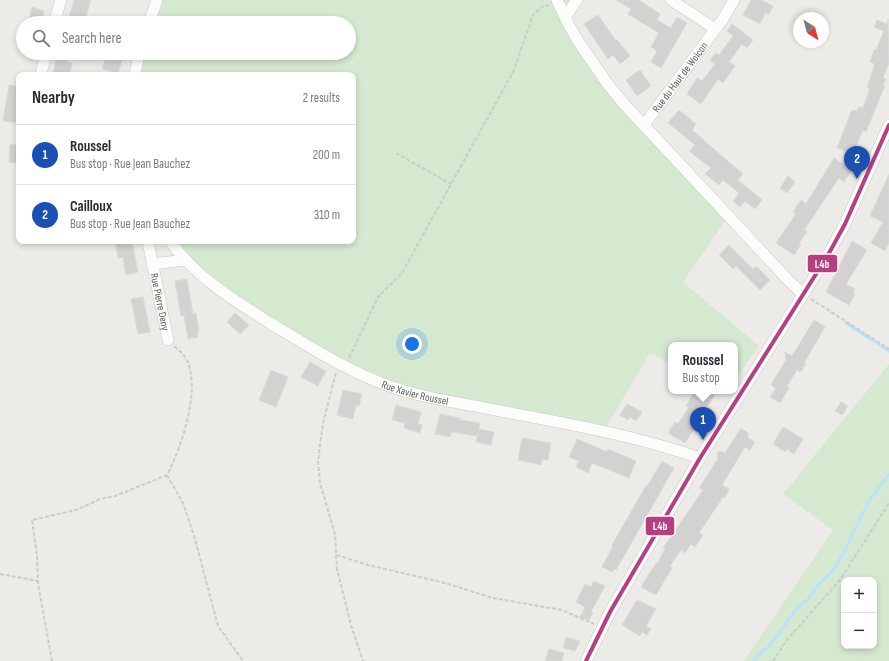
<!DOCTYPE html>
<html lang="en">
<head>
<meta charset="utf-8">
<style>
	:root { --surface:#fff; --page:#f7f7f7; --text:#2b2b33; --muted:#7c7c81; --line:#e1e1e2; --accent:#111827 }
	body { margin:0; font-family:"Sofia Sans Condensed",sans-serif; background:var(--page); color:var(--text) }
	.controls { position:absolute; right:12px; bottom:12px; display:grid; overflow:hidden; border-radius:8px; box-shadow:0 2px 6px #0003 }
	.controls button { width:36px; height:36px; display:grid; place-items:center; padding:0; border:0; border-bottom:1px solid var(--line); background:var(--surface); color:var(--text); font:20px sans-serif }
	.compass { position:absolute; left:793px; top:12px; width:36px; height:36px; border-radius:50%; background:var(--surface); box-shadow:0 2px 6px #0003; rotate:144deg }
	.you { position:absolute; left:412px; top:344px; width:14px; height:14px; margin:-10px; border:3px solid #fff; border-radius:50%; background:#1a73e8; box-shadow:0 0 0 6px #1a73e833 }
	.badge { display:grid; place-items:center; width:26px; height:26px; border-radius:50%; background:var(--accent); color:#fff; font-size:13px; font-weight:700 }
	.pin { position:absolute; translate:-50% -33px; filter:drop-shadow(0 1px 2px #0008) }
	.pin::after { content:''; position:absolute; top:21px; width:14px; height:12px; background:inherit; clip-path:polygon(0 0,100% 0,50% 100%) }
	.popup { position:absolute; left:668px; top:342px; width:70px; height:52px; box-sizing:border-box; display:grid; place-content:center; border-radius:8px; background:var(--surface); filter:drop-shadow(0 1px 3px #0005); font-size:13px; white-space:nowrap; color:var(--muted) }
	.popup b { font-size:15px; color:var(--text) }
	.popup::after { content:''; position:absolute; left:50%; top:100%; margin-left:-8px; border:8px solid transparent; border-top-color:var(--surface) }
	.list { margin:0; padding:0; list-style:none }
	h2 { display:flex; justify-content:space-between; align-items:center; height:52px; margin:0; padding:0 16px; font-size:17px }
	h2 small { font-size:13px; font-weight:400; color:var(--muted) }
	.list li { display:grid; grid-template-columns:26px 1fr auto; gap:12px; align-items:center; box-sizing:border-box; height:60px; padding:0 16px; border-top:1px solid var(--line) }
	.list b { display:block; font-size:15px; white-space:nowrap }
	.list p { margin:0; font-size:13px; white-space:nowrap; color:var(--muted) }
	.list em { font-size:13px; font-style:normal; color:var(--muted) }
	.icon { flex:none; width:22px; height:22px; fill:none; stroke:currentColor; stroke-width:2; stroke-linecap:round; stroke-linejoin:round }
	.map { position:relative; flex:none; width:889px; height:661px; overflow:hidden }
	.search { position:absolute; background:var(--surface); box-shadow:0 2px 6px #0003; left:16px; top:16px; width:340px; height:44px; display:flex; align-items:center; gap:10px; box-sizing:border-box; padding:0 14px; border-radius:22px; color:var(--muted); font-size:15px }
	.panel { position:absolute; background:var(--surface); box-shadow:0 2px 6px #0003; left:16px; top:72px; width:340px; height:172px; border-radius:8px }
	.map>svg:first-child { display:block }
	.green { fill:#d5e9d1; fill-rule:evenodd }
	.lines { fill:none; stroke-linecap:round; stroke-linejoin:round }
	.stream { stroke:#bae2f8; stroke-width:3 }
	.building { fill:#d3d2d0; stroke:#dcdad6 }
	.minor-casing { stroke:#c7c8c7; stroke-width:12 }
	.path { stroke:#c8ceca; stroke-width:2; stroke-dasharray:4 2; stroke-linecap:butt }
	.minor { stroke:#fcfcfb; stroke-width:11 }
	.bus-1-casing { stroke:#fff; stroke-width:7 }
	.bus-1 { stroke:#b63f82; stroke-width:4 }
	.labels { text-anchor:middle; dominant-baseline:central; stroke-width:4; stroke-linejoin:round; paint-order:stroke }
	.street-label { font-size:11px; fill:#5c6165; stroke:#fff }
	.line-badge { stroke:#fff; stroke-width:1.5 }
	.badge-label { font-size:11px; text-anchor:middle; font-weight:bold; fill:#fff }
</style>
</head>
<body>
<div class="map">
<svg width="889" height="661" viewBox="0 0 889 661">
	<rect width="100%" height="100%" fill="#ecebe7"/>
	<path class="green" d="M 157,0 L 571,0 L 568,4 L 565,4 L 559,10 L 630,114 L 727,218 L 683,282 L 759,346 L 735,380 L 735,345 L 671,345 L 671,364 L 650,353 L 604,431 L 389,386 L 237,303 L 170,241 L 353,241 L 353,75 L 135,75 L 139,53 L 349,53 L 349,23 L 149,23 Z
		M 889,364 L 889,661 L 744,661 L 833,530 L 783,494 ZM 844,580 L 874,580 L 874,646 L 844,646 Z"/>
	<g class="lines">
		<path class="stream" d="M 846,323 L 889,351
			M 753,661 L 771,644 L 795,611 L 808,599 L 817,586 L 832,572 L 844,552 L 869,501 L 889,474"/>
	</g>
	<path class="building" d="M 74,0 L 91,0 L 84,23 L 76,23 L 68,21 Z
		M 616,0 L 639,0 L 660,14 L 657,20 L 671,28 L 677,17 L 687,23 L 661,68 L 651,62 L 657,51 L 651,47 L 659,33 L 628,14 L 631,9 Z
		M 751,0 L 761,0 L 773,6 L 769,14 L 765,13 L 760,24 L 743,15 Z
		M 32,7 L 44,11 L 41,23 L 28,23 Z
		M 598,15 L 616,41 L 617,40 L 630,56 L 620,64 L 613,55 L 608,59 L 584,24 Z
		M 888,19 L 889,63 L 883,78 L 886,79 L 883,85 L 885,85 L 866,132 L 863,130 L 853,154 L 837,148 L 852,110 L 857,111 L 859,107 L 863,108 L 870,89 L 867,87 L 875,64 L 870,62 L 874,50 L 876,50 L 884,31 L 874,27 L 877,20 L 887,24 Z
		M 732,24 L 753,40 L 747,48 L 742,44 L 729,62 L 735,66 L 723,83 L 718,79 L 701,104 L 687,94 L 697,78 L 702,81 L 715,64 L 710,60 L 716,53 L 719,55 L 733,36 L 727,31 Z
		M 107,53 L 124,53 L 118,73 L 102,69 Z
		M 56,59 L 68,61 L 67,63 L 72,63 L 70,75 L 53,75 Z
		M 640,70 L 651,86 L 637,96 L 626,80 Z
		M 9,85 L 19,87 L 19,123 L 3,121 Z
		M 679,110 L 696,124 L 692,130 L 743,174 L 738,180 L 762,200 L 755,209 L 745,201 L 740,207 L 733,201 L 739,193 L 723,180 L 719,185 L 705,174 L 711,168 L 689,151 L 695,145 L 668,123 Z
		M 10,144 L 19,145 L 19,163 L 9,162 Z
		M 834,158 L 852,170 L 844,182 L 839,178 L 804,230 L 807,232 L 799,243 L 801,244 L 794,255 L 776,243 L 796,214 L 793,212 L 801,200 L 806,204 Z
		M 889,174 L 889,243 L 885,251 L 871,243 L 883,222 L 870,216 Z
		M 788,176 L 795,182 L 787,193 L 780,188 Z
		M 115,241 L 132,241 L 138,272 L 126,275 L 123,257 L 118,258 Z
		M 852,241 L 867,250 L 846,284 L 855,289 L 853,293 L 855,294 L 849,305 L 826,292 Z
		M 729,245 L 753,269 L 756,266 L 770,280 L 760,290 L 736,266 L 733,269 L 719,255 Z
		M 187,279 L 193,314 L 196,313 L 199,331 L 198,331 L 198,337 L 188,339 L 184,315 L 181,316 L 175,281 Z
		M 143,297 L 150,332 L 138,334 L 131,299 Z
		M 235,313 L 249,325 L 240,334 L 227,322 Z
		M 814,320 L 825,327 L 804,363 L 806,364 L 801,372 L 797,370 L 787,386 L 789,388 L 780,403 L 770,397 L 776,388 L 771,385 L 786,360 L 785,352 L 792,356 Z
		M 310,362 L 326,371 L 318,386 L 301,377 Z
		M 271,370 L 288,377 L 276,407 L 259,400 Z
		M 343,390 L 362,394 L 359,406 L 356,405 L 353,419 L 337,415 Z
		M 695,391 L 717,391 L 685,443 L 668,433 L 675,422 L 678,424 L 689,407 L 686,406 Z
		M 841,402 L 848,406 L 842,415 L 835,411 Z
		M 627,404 L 642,412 L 636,421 L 630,417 L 628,420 L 620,415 Z
		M 396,405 L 421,412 L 418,424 L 422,425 L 420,433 L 404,428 L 405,423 L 392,420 Z
		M 440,414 L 460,418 L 460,420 L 480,423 L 477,436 L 452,432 L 450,437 L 435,434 Z
		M 783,427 L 803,439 L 794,454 L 786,449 L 785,452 L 773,444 Z
		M 741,428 L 749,434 L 747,437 L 755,442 L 750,450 L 745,447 L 722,485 L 729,489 L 725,498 L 723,497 L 699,533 L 703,535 L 695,547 L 691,544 L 685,553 L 681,550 L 670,566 L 672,568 L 656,595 L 641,587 L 656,563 L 657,564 L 665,549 L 663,548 L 703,490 L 699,488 L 718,459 L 717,454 L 719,451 L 725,453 Z
		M 479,429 L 494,432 L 491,445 L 476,442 Z
		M 522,438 L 551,443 L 548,460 L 542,459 L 541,465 L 518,460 Z
		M 577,439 L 607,452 L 608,449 L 636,461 L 629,478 L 592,463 L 588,473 L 576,467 L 579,461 L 569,457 Z
		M 662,461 L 674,468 L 616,570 L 614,569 L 612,572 L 602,567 L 613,546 L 612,545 L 647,484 L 648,485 Z
		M 594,581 L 605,586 L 591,612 L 593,613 L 589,620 L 580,617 L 585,607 L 576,602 L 585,584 L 591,587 Z
		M 637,600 L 656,609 L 646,626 L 651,629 L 647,635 L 642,632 L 640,636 L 622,625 Z
		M 566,637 L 580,641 L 575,651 L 563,648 Z
		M 549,649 L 564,653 L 562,661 L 545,661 Z"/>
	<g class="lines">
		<g class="minor-casing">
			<g id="minor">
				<path d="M 557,0 L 569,25 L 578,41 L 607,83 L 624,104 L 789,281 L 803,294"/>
				<path d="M 671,0 L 715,29"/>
				<path d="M 565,17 L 577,0"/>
				<path d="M 54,23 L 61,0"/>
				<path d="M 149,23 L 157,0"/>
				<path d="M 41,75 L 46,53"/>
				<path d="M 135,75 L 139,53"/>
				<path id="s1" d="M 644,125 L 723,19 L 734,0"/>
				<path id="s2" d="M 148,241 L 168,340"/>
				<path id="s3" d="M 170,241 C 197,278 232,299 270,323 C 308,346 347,371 389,386 C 423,398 460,403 495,410 C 564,423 634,435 700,458"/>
				<path d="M 152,264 L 186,260"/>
				<path d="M 586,661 L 610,612 L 700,458 L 828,255 L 845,224 L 889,125"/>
			</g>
		</g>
		<path class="path" d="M 396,153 L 451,184
			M 811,299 L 889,349
			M 349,358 L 378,297 L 402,273 L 514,70 L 533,15 L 544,5 L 549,6
			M 336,373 L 323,423 L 318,461 L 320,483 L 335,534 L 337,569 L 351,625 L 363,661
			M 167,475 L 183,503 L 195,539 L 218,626 L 243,661
			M 337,555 L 368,565 L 445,583 L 493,598 L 562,610 L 594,624
			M 0,574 L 38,581
			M 52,661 L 38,583 L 37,556 L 32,520 L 76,510 L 100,499 L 115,496 L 167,475 C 181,449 203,385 185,357 C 183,353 178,350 174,346
			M 773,661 L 787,640 L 840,580 L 889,503"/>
		<use href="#minor" class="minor"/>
		<g class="bus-1-casing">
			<path id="bus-1" d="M 586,661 L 610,612 L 700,458 L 828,255 L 845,224 L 889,125"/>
		</g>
		<use href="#bus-1" class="bus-1"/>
	</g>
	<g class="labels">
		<g class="street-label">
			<text stroke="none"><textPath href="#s1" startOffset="60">Rue du Haut de Woicon</textPath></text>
			<text stroke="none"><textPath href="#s2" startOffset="62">Rue Pierre Deny</textPath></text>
			<text stroke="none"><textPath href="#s3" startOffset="292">Rue Xavier Roussel</textPath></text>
		</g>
	</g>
	<g class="line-badge">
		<rect x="807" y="254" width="31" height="19" rx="4" fill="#b63f82"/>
		<rect x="645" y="516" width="30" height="20" rx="4" fill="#b63f82"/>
	</g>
	<g class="badge-label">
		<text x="822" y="268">L4b</text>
		<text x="660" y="530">L4b</text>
	</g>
</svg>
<div class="controls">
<button>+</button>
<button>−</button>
</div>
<svg class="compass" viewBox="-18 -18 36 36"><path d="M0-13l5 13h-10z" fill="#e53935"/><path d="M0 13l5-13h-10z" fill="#7c7c81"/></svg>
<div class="you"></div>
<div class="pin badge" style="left:703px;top:440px;background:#1a4fb4">1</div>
<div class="popup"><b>Roussel</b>Bus stop</div>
<div class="pin badge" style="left:857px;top:179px;background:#1a4fb4">2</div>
<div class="search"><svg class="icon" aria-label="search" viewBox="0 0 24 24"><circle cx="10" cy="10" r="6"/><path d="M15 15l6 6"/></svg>Search here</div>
<section class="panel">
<h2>Nearby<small>2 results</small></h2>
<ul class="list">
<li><span class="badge" style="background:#1a4fb4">1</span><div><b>Roussel</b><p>Bus stop · Rue Jean Bauchez</p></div><em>200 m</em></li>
<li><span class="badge" style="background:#1a4fb4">2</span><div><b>Cailloux</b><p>Bus stop · Rue Jean Bauchez</p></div><em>310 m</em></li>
</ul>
</section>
</div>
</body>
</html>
